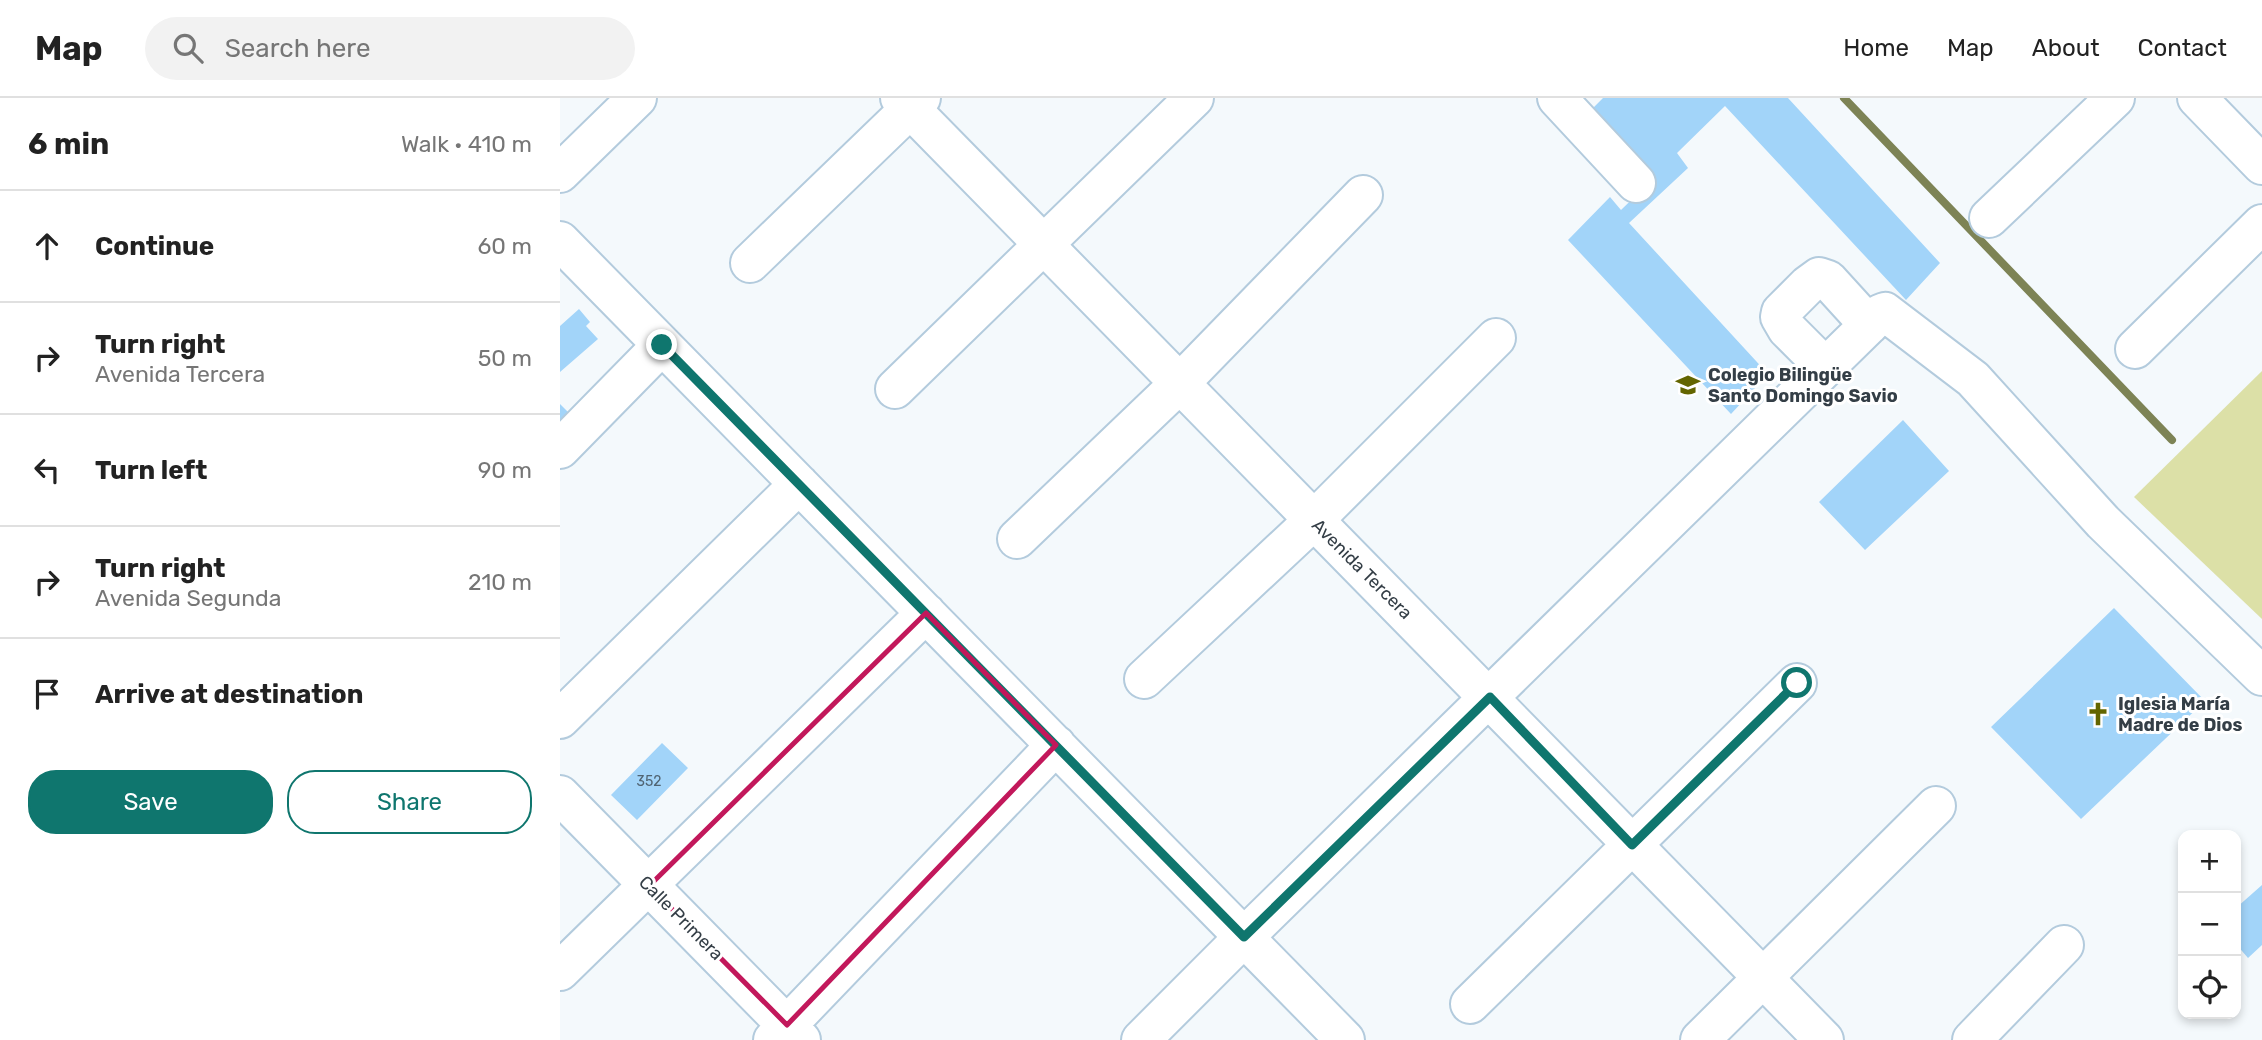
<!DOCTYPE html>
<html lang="en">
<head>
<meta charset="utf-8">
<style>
	:root { --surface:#fff; --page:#f2f2f2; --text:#222; --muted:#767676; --line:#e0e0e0; --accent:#0f766e }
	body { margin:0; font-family:Rubik,sans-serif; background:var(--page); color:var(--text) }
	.controls { position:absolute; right:21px; bottom:21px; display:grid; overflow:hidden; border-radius:14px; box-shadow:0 4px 10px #0003 }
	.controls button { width:63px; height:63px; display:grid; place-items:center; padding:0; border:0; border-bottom:2px solid var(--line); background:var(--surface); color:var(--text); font:35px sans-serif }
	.stop { position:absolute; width:21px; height:21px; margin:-16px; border:5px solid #0f766e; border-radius:50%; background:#fff }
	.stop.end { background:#0f766e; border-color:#fff; box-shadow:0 2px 7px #0008 }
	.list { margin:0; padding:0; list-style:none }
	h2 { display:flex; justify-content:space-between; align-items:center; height:91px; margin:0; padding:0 28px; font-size:30px }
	h2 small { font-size:23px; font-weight:400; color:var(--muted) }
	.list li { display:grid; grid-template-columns:46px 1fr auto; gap:21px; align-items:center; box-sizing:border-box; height:112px; padding:0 28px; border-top:2px solid var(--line) }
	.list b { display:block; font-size:26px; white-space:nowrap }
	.list p { margin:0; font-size:23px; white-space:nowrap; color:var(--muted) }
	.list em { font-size:23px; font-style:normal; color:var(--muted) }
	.actions { display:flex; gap:14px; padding:21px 28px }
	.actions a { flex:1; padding:16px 0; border:2px solid var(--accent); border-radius:28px; text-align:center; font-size:24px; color:var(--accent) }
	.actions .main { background:var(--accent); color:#fff }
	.icon { flex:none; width:38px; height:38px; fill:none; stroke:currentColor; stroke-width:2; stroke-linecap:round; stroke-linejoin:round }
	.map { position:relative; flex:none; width:1702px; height:942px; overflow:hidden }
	header { display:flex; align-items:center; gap:42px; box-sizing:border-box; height:98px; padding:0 35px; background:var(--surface); border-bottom:2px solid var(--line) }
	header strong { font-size:33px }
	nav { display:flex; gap:38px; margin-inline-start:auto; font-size:24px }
	.search { width:490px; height:63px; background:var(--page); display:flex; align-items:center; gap:18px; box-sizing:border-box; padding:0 24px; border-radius:38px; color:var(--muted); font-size:26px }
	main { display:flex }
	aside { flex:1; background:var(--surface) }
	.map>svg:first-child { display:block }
	.green { fill:#dce0a7 }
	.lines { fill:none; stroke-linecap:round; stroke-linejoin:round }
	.stream { stroke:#7d8355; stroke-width:8 }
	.building { fill:#a2d4f9 }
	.minor-casing { stroke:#b3cbdd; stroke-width:42 }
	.minor { stroke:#fff; stroke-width:38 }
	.route { stroke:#0f766e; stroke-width:9 }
	.marked { fill:none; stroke:#c2185b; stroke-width:5; stroke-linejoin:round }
	.labels { text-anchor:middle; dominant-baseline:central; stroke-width:6; stroke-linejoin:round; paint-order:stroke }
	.number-label { font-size:14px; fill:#506473 }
	.poi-label { font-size:18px; font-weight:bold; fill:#343e46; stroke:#fff; text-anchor:start }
	.street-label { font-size:18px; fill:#343e46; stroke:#fff }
</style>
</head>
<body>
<header>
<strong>Map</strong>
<div class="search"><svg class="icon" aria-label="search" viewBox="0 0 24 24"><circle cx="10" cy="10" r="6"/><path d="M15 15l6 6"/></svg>Search here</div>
<nav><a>Home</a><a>Map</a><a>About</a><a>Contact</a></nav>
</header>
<main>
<aside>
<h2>6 min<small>Walk · 410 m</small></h2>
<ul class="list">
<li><svg class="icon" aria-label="ahead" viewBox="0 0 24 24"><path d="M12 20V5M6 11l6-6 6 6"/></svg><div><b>Continue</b></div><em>60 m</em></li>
<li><svg class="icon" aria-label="right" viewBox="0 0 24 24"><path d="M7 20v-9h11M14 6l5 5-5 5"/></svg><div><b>Turn right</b><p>Avenida Tercera</p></div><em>50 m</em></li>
<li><svg class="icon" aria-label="left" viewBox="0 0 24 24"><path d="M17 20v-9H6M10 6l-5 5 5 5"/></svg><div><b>Turn left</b></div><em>90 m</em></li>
<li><svg class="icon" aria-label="right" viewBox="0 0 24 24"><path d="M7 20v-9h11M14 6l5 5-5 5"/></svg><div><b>Turn right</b><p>Avenida Segunda</p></div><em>210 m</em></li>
<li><svg class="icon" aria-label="arrive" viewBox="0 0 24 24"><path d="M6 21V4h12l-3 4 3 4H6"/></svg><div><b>Arrive at destination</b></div></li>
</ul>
<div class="actions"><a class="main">Save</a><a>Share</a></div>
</aside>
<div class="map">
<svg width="1702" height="942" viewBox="0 0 1702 942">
	<rect width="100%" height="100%" fill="#f4f9fc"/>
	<path class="green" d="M 1702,273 L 1702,521 L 1574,399 Z"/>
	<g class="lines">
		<path class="stream" d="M 1284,0 L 1612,342"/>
	</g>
	<path class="building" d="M 1043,0 L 1228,0 L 1380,165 L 1346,202 L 1165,8 L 1117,55 L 1128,70 L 1069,125 L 1208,276 L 1171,316 L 1008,142 L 1050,99 L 1061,112 L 1094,80 L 1029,14 Z
		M 19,211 L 30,224 L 26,228 L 38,241 L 0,274 L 0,228 Z
		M 0,306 L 17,323 L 0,339 Z
		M 1343,322 L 1389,373 L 1305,452 L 1259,404 Z
		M 1554,510 L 1645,603 L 1521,721 L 1431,629 Z
		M 102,645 L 128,670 L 77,722 L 51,697 Z
		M 1702,787 L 1702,847 L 1688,860 L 1676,846 L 1676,810 Z"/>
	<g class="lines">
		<g class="minor-casing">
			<path id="minor" d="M 340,0 L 1264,942
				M 997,0 L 1076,85
				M 1637,0 L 1702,67
				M 0,75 L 77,0
				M 1429,120 L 1555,0
				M 0,143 L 785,942
				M 190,165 L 361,0
				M 1575,251 L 1702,126
				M 1265,269 L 1227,231 L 1220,219 L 1221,214 L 1248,187 L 1259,179 L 1268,182 L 1309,227
				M 335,291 L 634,0
				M 0,351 L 102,247
				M 457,441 L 619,286 L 803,97
				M 584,581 L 754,422 L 936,240
				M 0,621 L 239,386
				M 0,697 L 241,942
				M 0,873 L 366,515
				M 910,906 L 1237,585
				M 213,942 L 496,647
				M 581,942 L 684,839 L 1320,216 L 1325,214 L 1413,281 L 1543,424 L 1702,578
				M 1140,942 L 1376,708
				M 1412,942 L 1504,847"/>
		</g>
		<use href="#minor" class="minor"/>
	</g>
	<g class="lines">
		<path class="route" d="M 102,247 L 684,839 L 930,599 L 1072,747 L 1237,585"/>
	</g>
	<path class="marked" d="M 366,515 L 496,647 L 227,927 L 89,788 Z"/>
	<defs>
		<g id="school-bare" transform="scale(1.89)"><path d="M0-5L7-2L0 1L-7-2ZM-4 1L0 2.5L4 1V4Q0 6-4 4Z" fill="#636500" stroke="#fff" stroke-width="2.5" paint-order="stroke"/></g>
		<g id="church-bare" transform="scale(1.89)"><path d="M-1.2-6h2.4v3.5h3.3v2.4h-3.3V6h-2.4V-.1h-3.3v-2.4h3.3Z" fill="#636500" stroke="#fff" stroke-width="2.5" paint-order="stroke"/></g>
	</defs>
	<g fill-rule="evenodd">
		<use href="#school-bare" x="1128" y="287"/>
		<use href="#church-bare" x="1538" y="616"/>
	</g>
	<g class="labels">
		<g class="number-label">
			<text x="89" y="683">352</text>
		</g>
		<g class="poi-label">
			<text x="1148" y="277">Colegio Bilingüe<tspan x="1148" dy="21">Santo Domingo Savio</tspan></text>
			<text x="1558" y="606">Iglesia María<tspan x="1558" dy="21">Madre de Dios</tspan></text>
		</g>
		<g class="street-label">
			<text transform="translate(802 471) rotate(45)">Avenida Tercera</text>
			<text transform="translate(121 820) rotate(45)">Calle Primera</text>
		</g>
	</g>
</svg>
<div class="controls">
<button>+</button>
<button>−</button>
<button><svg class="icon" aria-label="locate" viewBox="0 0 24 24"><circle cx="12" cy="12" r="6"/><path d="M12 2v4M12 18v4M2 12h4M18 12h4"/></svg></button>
</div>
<div class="stop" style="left:1237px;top:585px"></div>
<div class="stop end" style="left:102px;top:247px"></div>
</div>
</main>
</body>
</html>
